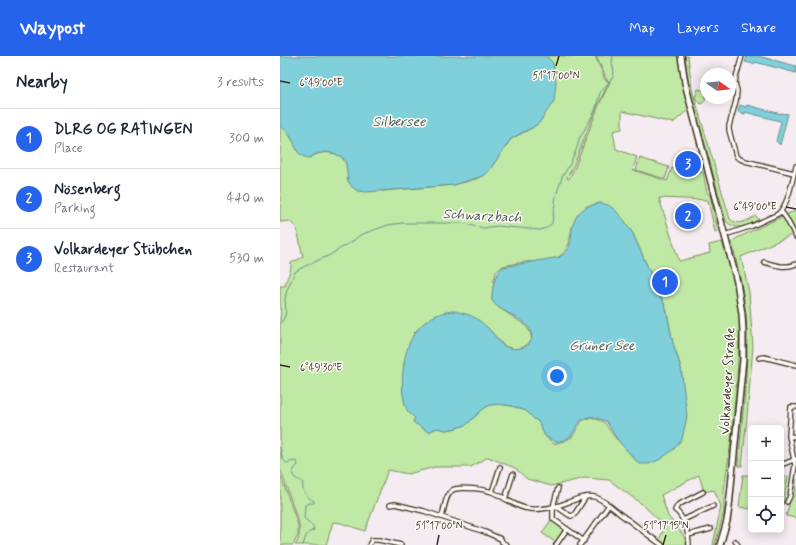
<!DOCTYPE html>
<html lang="en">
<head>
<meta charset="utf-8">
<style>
	:root { --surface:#fff; --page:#f2f2f3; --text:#1f2937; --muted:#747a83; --line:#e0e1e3; --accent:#2563eb }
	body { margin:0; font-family:Mynerve,sans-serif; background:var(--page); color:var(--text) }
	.controls { position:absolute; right:12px; bottom:12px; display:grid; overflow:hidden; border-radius:6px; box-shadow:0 2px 10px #0003 }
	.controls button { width:36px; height:36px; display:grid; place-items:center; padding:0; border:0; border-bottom:1px solid var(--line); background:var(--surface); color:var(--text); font:20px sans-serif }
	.compass { position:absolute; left:420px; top:12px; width:36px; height:36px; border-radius:50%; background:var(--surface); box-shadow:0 2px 10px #0003; rotate:104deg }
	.you { position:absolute; left:277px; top:320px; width:14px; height:14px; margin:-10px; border:3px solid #fff; border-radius:50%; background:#1a73e8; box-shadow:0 0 0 6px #1a73e833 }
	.badge { display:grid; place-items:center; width:26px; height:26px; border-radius:50%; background:var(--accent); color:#fff; font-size:13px; font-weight:700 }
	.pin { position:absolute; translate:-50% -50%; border:2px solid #fff; box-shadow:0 1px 4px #0006 }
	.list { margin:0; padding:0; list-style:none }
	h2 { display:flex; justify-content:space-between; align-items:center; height:52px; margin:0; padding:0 16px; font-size:17px }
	h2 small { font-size:13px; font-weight:400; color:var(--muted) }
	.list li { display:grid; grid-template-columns:26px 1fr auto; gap:12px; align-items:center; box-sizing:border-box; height:60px; padding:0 16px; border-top:1px solid var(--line) }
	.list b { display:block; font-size:15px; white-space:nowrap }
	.list p { margin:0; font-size:13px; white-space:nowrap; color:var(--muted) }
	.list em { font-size:13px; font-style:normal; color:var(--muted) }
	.icon { flex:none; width:22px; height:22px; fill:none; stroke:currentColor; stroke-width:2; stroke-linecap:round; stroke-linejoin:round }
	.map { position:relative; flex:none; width:516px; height:489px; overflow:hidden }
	header { display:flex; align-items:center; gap:24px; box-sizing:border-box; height:56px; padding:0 20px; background:var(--accent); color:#fff }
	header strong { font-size:19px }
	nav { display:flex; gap:22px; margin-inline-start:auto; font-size:14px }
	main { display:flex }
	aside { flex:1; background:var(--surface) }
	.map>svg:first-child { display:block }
	.green { fill:#c0e9a5; stroke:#7e8a62; fill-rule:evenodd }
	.water { fill:#80d0db; stroke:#648e8f }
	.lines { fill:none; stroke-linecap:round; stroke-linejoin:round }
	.stream { stroke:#648e8f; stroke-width:1 }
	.street-casing { stroke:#3b2a1e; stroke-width:6 }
	.secondary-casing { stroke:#3b2a1e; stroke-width:8 }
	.street { stroke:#fdfcf7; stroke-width:3.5 }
	.secondary { stroke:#fdfcf7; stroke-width:5 }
	.ticks { fill:none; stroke:#3b2a1e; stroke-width:1.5 }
	.labels { text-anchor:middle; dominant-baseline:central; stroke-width:3; stroke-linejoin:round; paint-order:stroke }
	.street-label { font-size:13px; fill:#3b2a1e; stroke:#fdfcf7 }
	.water-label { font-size:14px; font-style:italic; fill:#505c57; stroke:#fdfcf7 }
	.ticks-label { font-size:10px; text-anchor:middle; fill:#3b2a1e; stroke:#fdfcf7; stroke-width:3; stroke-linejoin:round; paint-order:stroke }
</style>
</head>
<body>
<header>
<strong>Waypost</strong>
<nav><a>Map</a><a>Layers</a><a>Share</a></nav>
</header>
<main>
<aside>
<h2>Nearby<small>3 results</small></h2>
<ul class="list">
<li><span class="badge">1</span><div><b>DLRG OG RATINGEN</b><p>Place</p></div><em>300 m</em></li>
<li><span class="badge">2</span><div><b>Nösenberg</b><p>Parking</p></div><em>440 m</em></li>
<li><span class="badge">3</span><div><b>Volkardeyer Stübchen</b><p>Restaurant</p></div><em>530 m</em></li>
</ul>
</aside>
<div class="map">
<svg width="516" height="489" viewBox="0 0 516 489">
	<rect width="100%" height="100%" fill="#f4ecf0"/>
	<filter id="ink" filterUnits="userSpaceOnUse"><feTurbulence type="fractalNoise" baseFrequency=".025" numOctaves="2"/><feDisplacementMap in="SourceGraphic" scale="8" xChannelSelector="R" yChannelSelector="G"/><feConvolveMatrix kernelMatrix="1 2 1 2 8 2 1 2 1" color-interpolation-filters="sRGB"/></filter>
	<g filter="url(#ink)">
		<path class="green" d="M 266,0 L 315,0 L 323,18 L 324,23 L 329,26 L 316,53 L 293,111 L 287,122 L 289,123 L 295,111 L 319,49 L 330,26 L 326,23 L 324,17 L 316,0 L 399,0 L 409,53 L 393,67 L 342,55 L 342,73 L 333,75 L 336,93 L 357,101 L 353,114 L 387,125 L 392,112 L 406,117 L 423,116 L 427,137 L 430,139 L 438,175 L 435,176 L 428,144 L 379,142 L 399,205 L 430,197 L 429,189 L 442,186 L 452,216 L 457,239 L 460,265 L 457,322 L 451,385 L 444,434 L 444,455 L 435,489 L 433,489 L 441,450 L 434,434 L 424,436 L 419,419 L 381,439 L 388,460 L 404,480 L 407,489 L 387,489 L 379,484 L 385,470 L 363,449 L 329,424 L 305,422 L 271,430 L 247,423 L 235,412 L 208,401 L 191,411 L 155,411 L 128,418 L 108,414 L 85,475 L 61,467 L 53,466 L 46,489 L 15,489 C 20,482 20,476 19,468 L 0,412 L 0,262 L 1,257 L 0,252 L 0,230 L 5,230 C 6,222 12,215 11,207 L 23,201 L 17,173 L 10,165 L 0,166 L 0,69 L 7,76 L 14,86 L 33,100 C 40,95 57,95 63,103 C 68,108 68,118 68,125 L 103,135 L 174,129 L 196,123 L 202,120 L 208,116 L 231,83 L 252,72 L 259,67 L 263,61 L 273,7 ZM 320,147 L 344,164 L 353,178 L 386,252 L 393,287 L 401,312 L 403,333 L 359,408 L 337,383 L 336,383 L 324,366 L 311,361 L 302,365 L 292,381 L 284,385 L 274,388 L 265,380 L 258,365 L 254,363 L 246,355 L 232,350 L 218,348 L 210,349 L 203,353 L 186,369 L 173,373 L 165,374 L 160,372 L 154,373 L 151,375 L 133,366 L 135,362 L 123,337 L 124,307 L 134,277 L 144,267 L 155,260 L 207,271 L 224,290 L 235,293 L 242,292 L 249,287 L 252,284 L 250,276 L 245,269 L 218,251 L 212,244 L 214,224 L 216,216 L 223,210 L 243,206 L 264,205 L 279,201 L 285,195 L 289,188 L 292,171 L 307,150 L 314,149 Z
			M 405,0 L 408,0 L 412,33 L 450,163 C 459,171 467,164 476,160 L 479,164 C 468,169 455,176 446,165 L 408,27 Z
			M 418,33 L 426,35 L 425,45 L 421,48 L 415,42 Z
			M 360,102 L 389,111 L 385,123 L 356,114 Z
			M 516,154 L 516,177 L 461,201 L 469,236 L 473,291 L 467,361 L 462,410 L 458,410 C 462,360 470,308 466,258 C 463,234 458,210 452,187 L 454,184 L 457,182 Z
			M 0,418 L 18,469 L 18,479 L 13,489 L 0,489 Z
			M 463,419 L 471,419 L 471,453 L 459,451 Z
			M 508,420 L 503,449 L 501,449 L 501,422 Z
			M 516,423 L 516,462 L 506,460 Z
			M 271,464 L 284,473 L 275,486 L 262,477 Z"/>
		<path class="water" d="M 0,0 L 266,0 L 273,7 L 276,26 L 274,45 L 259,67 L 252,72 L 247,74 L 231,83 L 208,116 L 202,120 L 174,129 L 86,136 L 78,135 L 72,131 L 68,125 L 66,108 L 63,102 L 56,98 L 46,96 L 36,98 L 29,102 C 15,100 17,91 11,81 C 8,77 4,73 0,69 Z
			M 467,0 L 478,0 L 516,10 L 516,17 L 475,6 L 474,8 L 465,6 Z
			M 460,49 L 466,51 L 467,49 L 501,58 L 501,57 L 508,58 L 500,89 L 496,85 L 501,66 L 500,65 L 465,56 L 465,58 L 458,56 Z
			M 320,147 L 328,149 L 334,153 L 344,164 L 353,178 L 386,252 L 393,287 L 401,312 L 407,360 L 402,383 L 394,393 L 381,403 L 369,408 L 359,408 L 337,383 L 326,365 L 311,360 L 301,364 L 291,380 L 284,384 L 275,386 L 265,380 L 258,365 L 254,363 L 246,355 L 232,350 L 218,348 L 210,349 L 203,353 L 186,369 L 173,373 L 165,374 L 160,372 L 154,373 L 151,375 L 148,376 L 133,366 L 135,362 C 133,360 130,358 128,356 C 118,337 122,294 135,277 C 144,264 158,256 173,255 C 176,255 179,256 182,257 C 196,260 205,268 214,279 C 217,282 220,288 224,290 C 235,296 256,292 251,276 C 247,264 227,258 218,251 C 215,249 213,246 212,244 C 212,231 214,220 223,211 L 280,201 C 284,198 288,195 290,189 C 292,185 291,179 292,173 C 293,165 298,156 305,152 C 309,149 315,149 320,147 Z"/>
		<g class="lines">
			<path class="stream" d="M 0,268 L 4,262 L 6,256 L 5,243 L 7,234 L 15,216 L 23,211 L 48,200 L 73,185 L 80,179 L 108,169 L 122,167 L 181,167 L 203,172 L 217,170 L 260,174 C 265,173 269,171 272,167 L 276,140 L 282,121 L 290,108 L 298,89 L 299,83 L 315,55 L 320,37 L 333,21 L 334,16 L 332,7 L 333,0
				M 0,392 C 3,397 0,404 7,407 L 14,405 L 17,406 L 18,409 L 15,412 L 12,417 C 15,425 19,422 23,427 C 21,436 27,441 34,445 L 34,447 L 29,447 L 25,449 C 25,454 24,458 24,462 L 33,470 L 34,474 C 25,477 26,481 23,489"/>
			<g class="street-casing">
				<path id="street" d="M 462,0 L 456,21 L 455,27 L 457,35 L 456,45 L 449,70 L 449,74 L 456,100 L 458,102 L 465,105 L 514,117
					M 501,155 L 506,162 L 516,181
					M 445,179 L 472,170 L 498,158 C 509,148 512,124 516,110
					M 484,206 C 495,209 505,213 516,208
					M 479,302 L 484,301 L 516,309
					M 509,380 L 516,381
					M 501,409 L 516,403
					M 278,432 L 273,451 L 273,463 L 304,485
					M 212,436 L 220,411
					M 225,443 L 233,418
					M 507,446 L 510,440 L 515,409 L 509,380 L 511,351 L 516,351
					M 110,449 L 115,448 L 144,455 L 205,476 L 221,483 L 222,486 L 227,489
					M 276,450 L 289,459 L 291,460 L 294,459 L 305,442 L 305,441
					M 162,461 C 164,453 166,435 175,433 C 183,431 204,433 212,436 C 225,441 236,452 250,453 C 259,454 269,452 277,450 C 288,447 305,438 315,441 C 324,444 333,452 340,458 C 354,468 368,479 382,489
					M 403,464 L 433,450
					M 408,479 L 431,473
					M 455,485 L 458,489
					M 89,489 L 92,484 L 99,484 L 121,489
					M 276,489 L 287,473
					M 300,489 L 329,449
					M 409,489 C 409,479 404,460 395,454 L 398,449 L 423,436"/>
			</g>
			<g class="secondary-casing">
				<path id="secondary" d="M 401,0 L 405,27 L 457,226 L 462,258 L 463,276 L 463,303 L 449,451 L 447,465 L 440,489"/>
			</g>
			<use href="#street" class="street"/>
			<use href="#secondary" class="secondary"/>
		</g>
	</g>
	<path class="ticks" d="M 276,10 L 279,0M 0,25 L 10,27M 506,151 L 516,153M 0,309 L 10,311M 157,489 L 159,479M 383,489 L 386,479"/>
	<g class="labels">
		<g class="street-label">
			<text transform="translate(448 325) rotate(-87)">Volkardeyer Straße</text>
		</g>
		<g class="water-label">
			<text x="119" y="66">Silbersee</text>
			<text transform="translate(202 160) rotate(3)">Schwarzbach</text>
			<text x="322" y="290">Grüner See</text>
		</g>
	</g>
	<g class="ticks-label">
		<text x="276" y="23">51°17'00"N</text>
		<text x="41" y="30">6°49'00"E</text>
		<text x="475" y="154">6°49'00"E</text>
		<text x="41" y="315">6°49'30"E</text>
		<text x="159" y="473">51°17'00"N</text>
		<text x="386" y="473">51°17'15"N</text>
	</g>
</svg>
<div class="controls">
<button>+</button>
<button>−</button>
<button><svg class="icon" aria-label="locate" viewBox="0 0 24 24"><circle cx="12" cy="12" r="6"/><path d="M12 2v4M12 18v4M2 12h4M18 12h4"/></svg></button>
</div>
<svg class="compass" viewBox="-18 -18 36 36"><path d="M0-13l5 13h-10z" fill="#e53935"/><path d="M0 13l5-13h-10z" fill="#747a83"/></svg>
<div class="you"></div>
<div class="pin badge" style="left:385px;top:226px">1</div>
<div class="pin badge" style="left:408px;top:160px">2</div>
<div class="pin badge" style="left:408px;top:108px">3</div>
</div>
</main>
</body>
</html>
